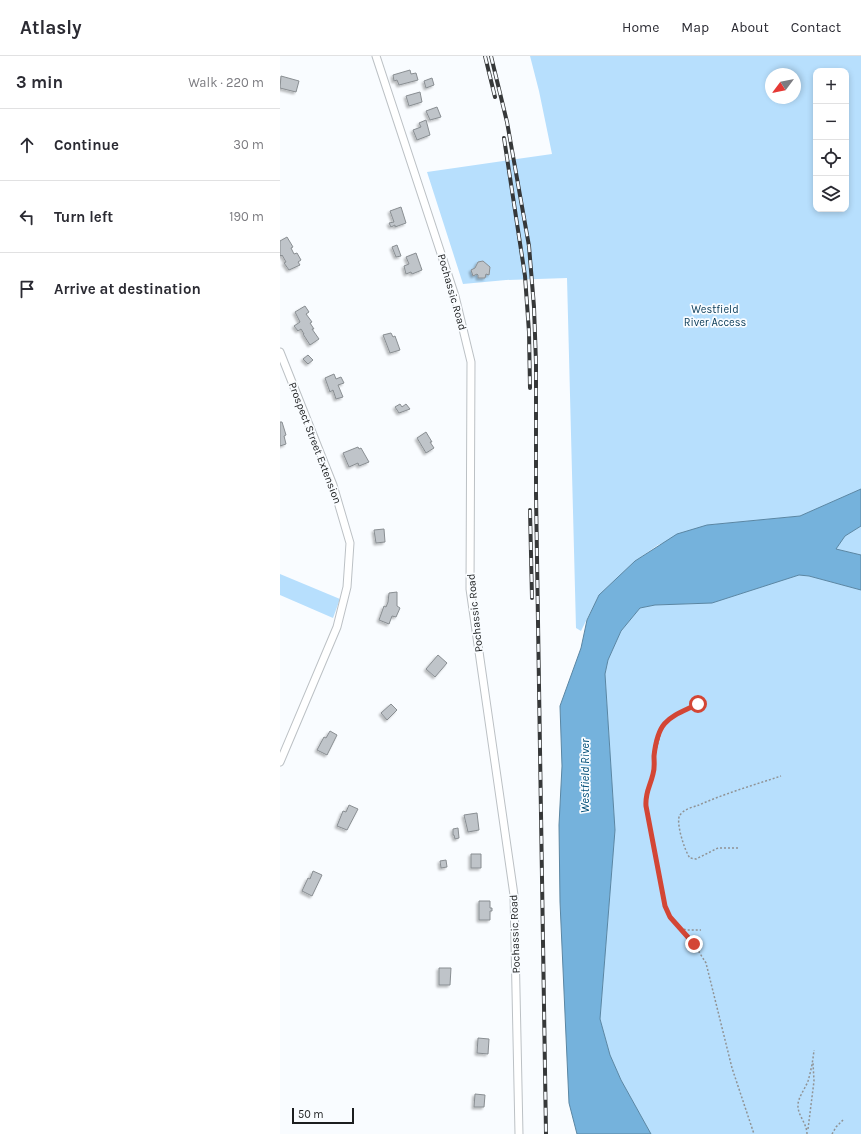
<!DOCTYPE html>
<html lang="en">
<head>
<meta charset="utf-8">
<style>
	:root { --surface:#fff; --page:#f2f2f3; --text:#2b2b33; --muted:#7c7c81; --line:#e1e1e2 }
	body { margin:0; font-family:Karla,sans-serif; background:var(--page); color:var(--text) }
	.controls { position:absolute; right:12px; top:12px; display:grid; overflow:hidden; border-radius:8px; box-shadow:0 2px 6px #0003 }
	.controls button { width:36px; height:36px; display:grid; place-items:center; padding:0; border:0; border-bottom:1px solid var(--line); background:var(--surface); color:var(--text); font:20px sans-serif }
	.compass { position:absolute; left:485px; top:12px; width:36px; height:36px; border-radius:50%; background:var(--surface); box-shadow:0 2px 6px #0003; rotate:238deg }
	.scale { position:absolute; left:12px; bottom:10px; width:62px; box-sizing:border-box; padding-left:4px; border:2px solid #1c1e1f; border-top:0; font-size:11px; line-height:14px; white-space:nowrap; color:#1c1e1f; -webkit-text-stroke:3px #f9fcff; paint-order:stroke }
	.stop { position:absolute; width:12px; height:12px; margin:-9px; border:3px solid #d34635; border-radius:50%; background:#fff }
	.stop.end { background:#d34635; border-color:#fff; box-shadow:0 1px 4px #0008 }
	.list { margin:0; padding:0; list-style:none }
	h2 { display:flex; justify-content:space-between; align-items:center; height:52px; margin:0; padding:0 16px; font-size:17px }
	h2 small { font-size:13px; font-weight:400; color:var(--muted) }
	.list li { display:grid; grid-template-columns:26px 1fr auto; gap:12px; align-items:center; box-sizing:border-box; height:72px; padding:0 16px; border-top:1px solid var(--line) }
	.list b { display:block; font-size:15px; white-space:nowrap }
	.list em { font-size:13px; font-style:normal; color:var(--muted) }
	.icon { flex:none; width:22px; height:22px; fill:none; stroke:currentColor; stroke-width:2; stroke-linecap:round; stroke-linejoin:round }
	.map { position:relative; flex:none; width:581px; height:1078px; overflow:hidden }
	header { display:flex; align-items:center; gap:24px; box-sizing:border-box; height:56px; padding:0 20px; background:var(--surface); border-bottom:1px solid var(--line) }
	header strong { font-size:19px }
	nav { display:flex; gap:22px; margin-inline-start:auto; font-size:14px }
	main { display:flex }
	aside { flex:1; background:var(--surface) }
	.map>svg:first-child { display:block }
	.green { fill:#b7dffd; fill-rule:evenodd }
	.water { fill:#75b2dc; stroke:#5a86a3 }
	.building { fill:#bfc4c9; stroke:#898e92; filter:url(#shadow) }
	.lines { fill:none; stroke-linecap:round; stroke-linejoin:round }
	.street-casing { stroke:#bcc1c5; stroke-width:9 }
	.path { stroke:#909395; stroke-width:1.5; stroke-dasharray:2 2; stroke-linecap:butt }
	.street { stroke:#fff; stroke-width:7 }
	.rail-casing { stroke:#363839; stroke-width:4 }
	.rail { stroke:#f9fcff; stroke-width:2.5; stroke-dasharray:8; stroke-linecap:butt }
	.route { stroke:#d34635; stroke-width:5 }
	.labels { text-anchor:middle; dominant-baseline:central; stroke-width:3.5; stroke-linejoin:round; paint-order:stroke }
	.street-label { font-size:11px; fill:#1c1e1f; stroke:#f9fcff }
	.park-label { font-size:11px; fill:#073956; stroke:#f9fcff }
	.water-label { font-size:12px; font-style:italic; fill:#004e77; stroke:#f9fcff }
</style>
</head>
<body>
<header>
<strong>Atlasly</strong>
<nav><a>Home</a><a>Map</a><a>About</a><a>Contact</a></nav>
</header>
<main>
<aside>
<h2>3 min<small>Walk · 220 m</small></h2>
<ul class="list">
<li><svg class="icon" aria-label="ahead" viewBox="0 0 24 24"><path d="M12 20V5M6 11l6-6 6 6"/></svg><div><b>Continue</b></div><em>30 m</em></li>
<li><svg class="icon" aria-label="left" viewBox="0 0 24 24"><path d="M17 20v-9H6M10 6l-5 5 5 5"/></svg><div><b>Turn left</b></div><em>190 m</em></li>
<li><svg class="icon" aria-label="arrive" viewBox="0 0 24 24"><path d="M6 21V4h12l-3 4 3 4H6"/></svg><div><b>Arrive at destination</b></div></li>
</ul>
</aside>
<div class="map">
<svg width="581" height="1078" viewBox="0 0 581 1078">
	<defs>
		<filter id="shadow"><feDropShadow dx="-2" dy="2" stdDeviation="1" flood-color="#0004"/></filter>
	</defs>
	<rect width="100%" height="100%" fill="#f9fcff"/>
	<path class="green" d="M 250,0 L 581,0 L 581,433 L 520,460 L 427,469 L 378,489 L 355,505 L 319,539 L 301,575 L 296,572 L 287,222 L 226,224 L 183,228 L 147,116 L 272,98 L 259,35 ZM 536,15 L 566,15 L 566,153 L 536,153 ZM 491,18 L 515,18 L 515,42 L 491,42 Z
		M 581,470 L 581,499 L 556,493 L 565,480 Z
		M 0,518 L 60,543 L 53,562 L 0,539 Z
		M 519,519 L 529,520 L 581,534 L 581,1078 L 371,1078 L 341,1024 L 330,999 L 320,963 L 335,774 L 325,618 L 328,604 L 341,575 L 360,552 L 375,549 L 432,547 Z"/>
	<path class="water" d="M 581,433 L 581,470 L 565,480 L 556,493 L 581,499 L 581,534 L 529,520 L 519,519 L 432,547 L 375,549 L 360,552 L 341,575 L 328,604 L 325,618 L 335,774 L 320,963 L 330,999 L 341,1024 L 371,1078 L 297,1078 L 289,1047 L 280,846 L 279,769 L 282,710 L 280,650 L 301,592 L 307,564 L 319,539 L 355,505 L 397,478 L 427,469 L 520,460 Z"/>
	<path class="building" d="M 130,14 L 131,18 L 136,17 L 138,24 L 119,29 L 117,24 L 114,25 L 113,19 Z
		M 1,20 L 19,25 L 16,36 L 0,32 Z
		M 152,22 L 154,29 L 146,32 L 144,25 Z
		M 140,36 L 142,46 L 129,50 L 126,40 Z
		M 157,51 L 161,61 L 150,64 L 146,55 Z
		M 146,64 L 150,79 L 137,84 L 133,74 L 141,71 L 139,67 Z
		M 121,151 L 126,167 L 115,171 L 115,169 L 111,171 L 109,167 L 114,166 L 110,155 Z
		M 7,181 L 13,191 L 11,192 L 14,198 L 17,197 L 21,204 L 18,206 L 20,209 L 9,214 L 4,207 L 6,206 L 2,199 L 1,200 L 0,199 L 0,185 Z
		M 117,189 L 121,200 L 116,201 L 112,191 Z
		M 136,197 L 142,214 L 132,218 L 131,216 L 126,218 L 124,210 L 129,208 L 126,201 Z
		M 203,205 L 210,211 L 209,219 L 206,218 L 205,222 L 198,222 L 198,219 L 197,218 L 193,220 L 191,214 L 195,212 L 198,206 Z
		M 25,250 L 29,256 L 26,258 L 32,266 L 30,267 L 34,273 L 32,273 L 39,283 L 30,289 L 23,278 L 24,278 L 21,273 L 18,275 L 14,270 L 20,266 L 15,256 Z
		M 111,277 L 113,281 L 115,280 L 120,294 L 110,297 L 103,279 Z
		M 28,299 L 33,304 L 28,308 L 23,303 Z
		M 54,318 L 56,323 L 61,321 L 64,327 L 58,329 L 63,341 L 56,343 L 53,334 L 50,336 L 45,322 Z
		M 120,348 L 122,351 L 126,348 L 130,353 L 119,357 L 115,351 Z
		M 0,366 L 2,366 L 6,379 L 4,380 L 6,388 L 0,390 Z
		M 146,376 L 152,386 L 150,386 L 154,392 L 146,397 L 137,382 Z
		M 78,391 L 79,393 L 81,392 L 89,406 L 79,410 L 78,407 L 69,411 L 63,397 Z
		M 104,473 L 105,486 L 96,487 L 94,474 Z
		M 117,536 L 117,550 L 120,552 L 116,561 L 112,560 L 109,568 L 99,564 L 104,550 L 106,551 L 108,546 L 109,537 Z
		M 158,599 L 167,607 L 155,621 L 146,613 Z
		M 111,648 L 117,654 L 107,664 L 101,657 Z
		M 50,675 L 57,679 L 47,699 L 37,694 L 44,681 L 46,682 Z
		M 69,749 L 78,753 L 67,774 L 57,770 L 63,755 L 66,756 Z
		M 197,757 L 199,774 L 188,776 L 184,759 Z
		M 178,772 L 179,782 L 175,783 L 174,779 L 173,779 L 173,773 Z
		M 191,798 L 201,798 L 201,812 L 191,812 Z
		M 166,804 L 167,811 L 161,812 L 160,805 Z
		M 33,815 L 42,819 L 32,840 L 22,835 L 28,822 L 30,823 Z
		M 199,845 L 210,845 L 210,852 L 212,852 L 212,855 L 210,855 L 210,864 L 199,864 Z
		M 159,912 L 171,912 L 170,929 L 159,929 Z
		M 198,982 L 209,983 L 208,998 L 197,997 Z
		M 195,1038 L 205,1039 L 204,1051 L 194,1051 Z"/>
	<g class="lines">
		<g class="street-casing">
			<path id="street" d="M 96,0 L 175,240 L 191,306 L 190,533 L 234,839 L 239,1078
				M 0,296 L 53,429 L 70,487 L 67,531 L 57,571 L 0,706"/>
		</g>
		<path class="path" d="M 419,648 L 393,660 L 383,669 L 375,698 L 373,720 L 366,739 L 366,751 L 387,855 L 397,870 L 414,888 L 426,907 L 452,1012 L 474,1078
			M 458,792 L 438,792 L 416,803 L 410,802 C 405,796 395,765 400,759 C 404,753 413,751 419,749 C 446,737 474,729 501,720
			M 400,872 L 407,874 L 421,874
			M 528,1073 L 534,1025 L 533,1007
			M 527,1078 C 527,1067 517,1059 518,1048 C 519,1040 525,1033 528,1025 C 531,1015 533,1004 534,994
			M 552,1078 L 556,1071 L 564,1063"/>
		<use href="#street" class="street"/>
		<g class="rail-casing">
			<path id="rail" d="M 205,0 L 215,41
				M 211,0 L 227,66 L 249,190 L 254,251 L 256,307 L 256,438 L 266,1078
				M 224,82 L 245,220 L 249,276 L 250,332
				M 250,454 L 252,542"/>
		</g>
		<use href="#rail" class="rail"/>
	</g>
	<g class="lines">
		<path class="route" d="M 414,888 L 390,861 L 385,850 L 366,750 C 365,736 370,731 373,718 C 375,712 374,706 374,700 C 378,663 389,662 418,648"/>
	</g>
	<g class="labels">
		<g class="street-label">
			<text transform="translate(172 236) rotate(74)">Pochassic Road</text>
			<text transform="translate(35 387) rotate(69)">Prospect Street Extension</text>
			<text transform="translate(195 557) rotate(-96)">Pochassic Road</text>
			<text transform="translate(235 878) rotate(-92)">Pochassic Road</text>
		</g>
		<g class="park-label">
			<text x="435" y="253">Westfield<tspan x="435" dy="13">River Access</tspan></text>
		</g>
		<g class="water-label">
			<text transform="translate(305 720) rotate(-90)">Westfield River</text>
		</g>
	</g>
</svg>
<div class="controls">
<button>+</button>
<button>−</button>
<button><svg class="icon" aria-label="locate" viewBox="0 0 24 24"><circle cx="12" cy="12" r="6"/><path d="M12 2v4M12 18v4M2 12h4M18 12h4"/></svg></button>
<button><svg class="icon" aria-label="layers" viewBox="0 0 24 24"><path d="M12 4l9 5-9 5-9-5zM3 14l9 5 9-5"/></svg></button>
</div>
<svg class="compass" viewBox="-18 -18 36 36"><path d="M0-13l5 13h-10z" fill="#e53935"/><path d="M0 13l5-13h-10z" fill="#7c7c81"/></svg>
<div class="scale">50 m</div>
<div class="stop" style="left:418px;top:648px"></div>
<div class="stop end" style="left:414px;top:888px"></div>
</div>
</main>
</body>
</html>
